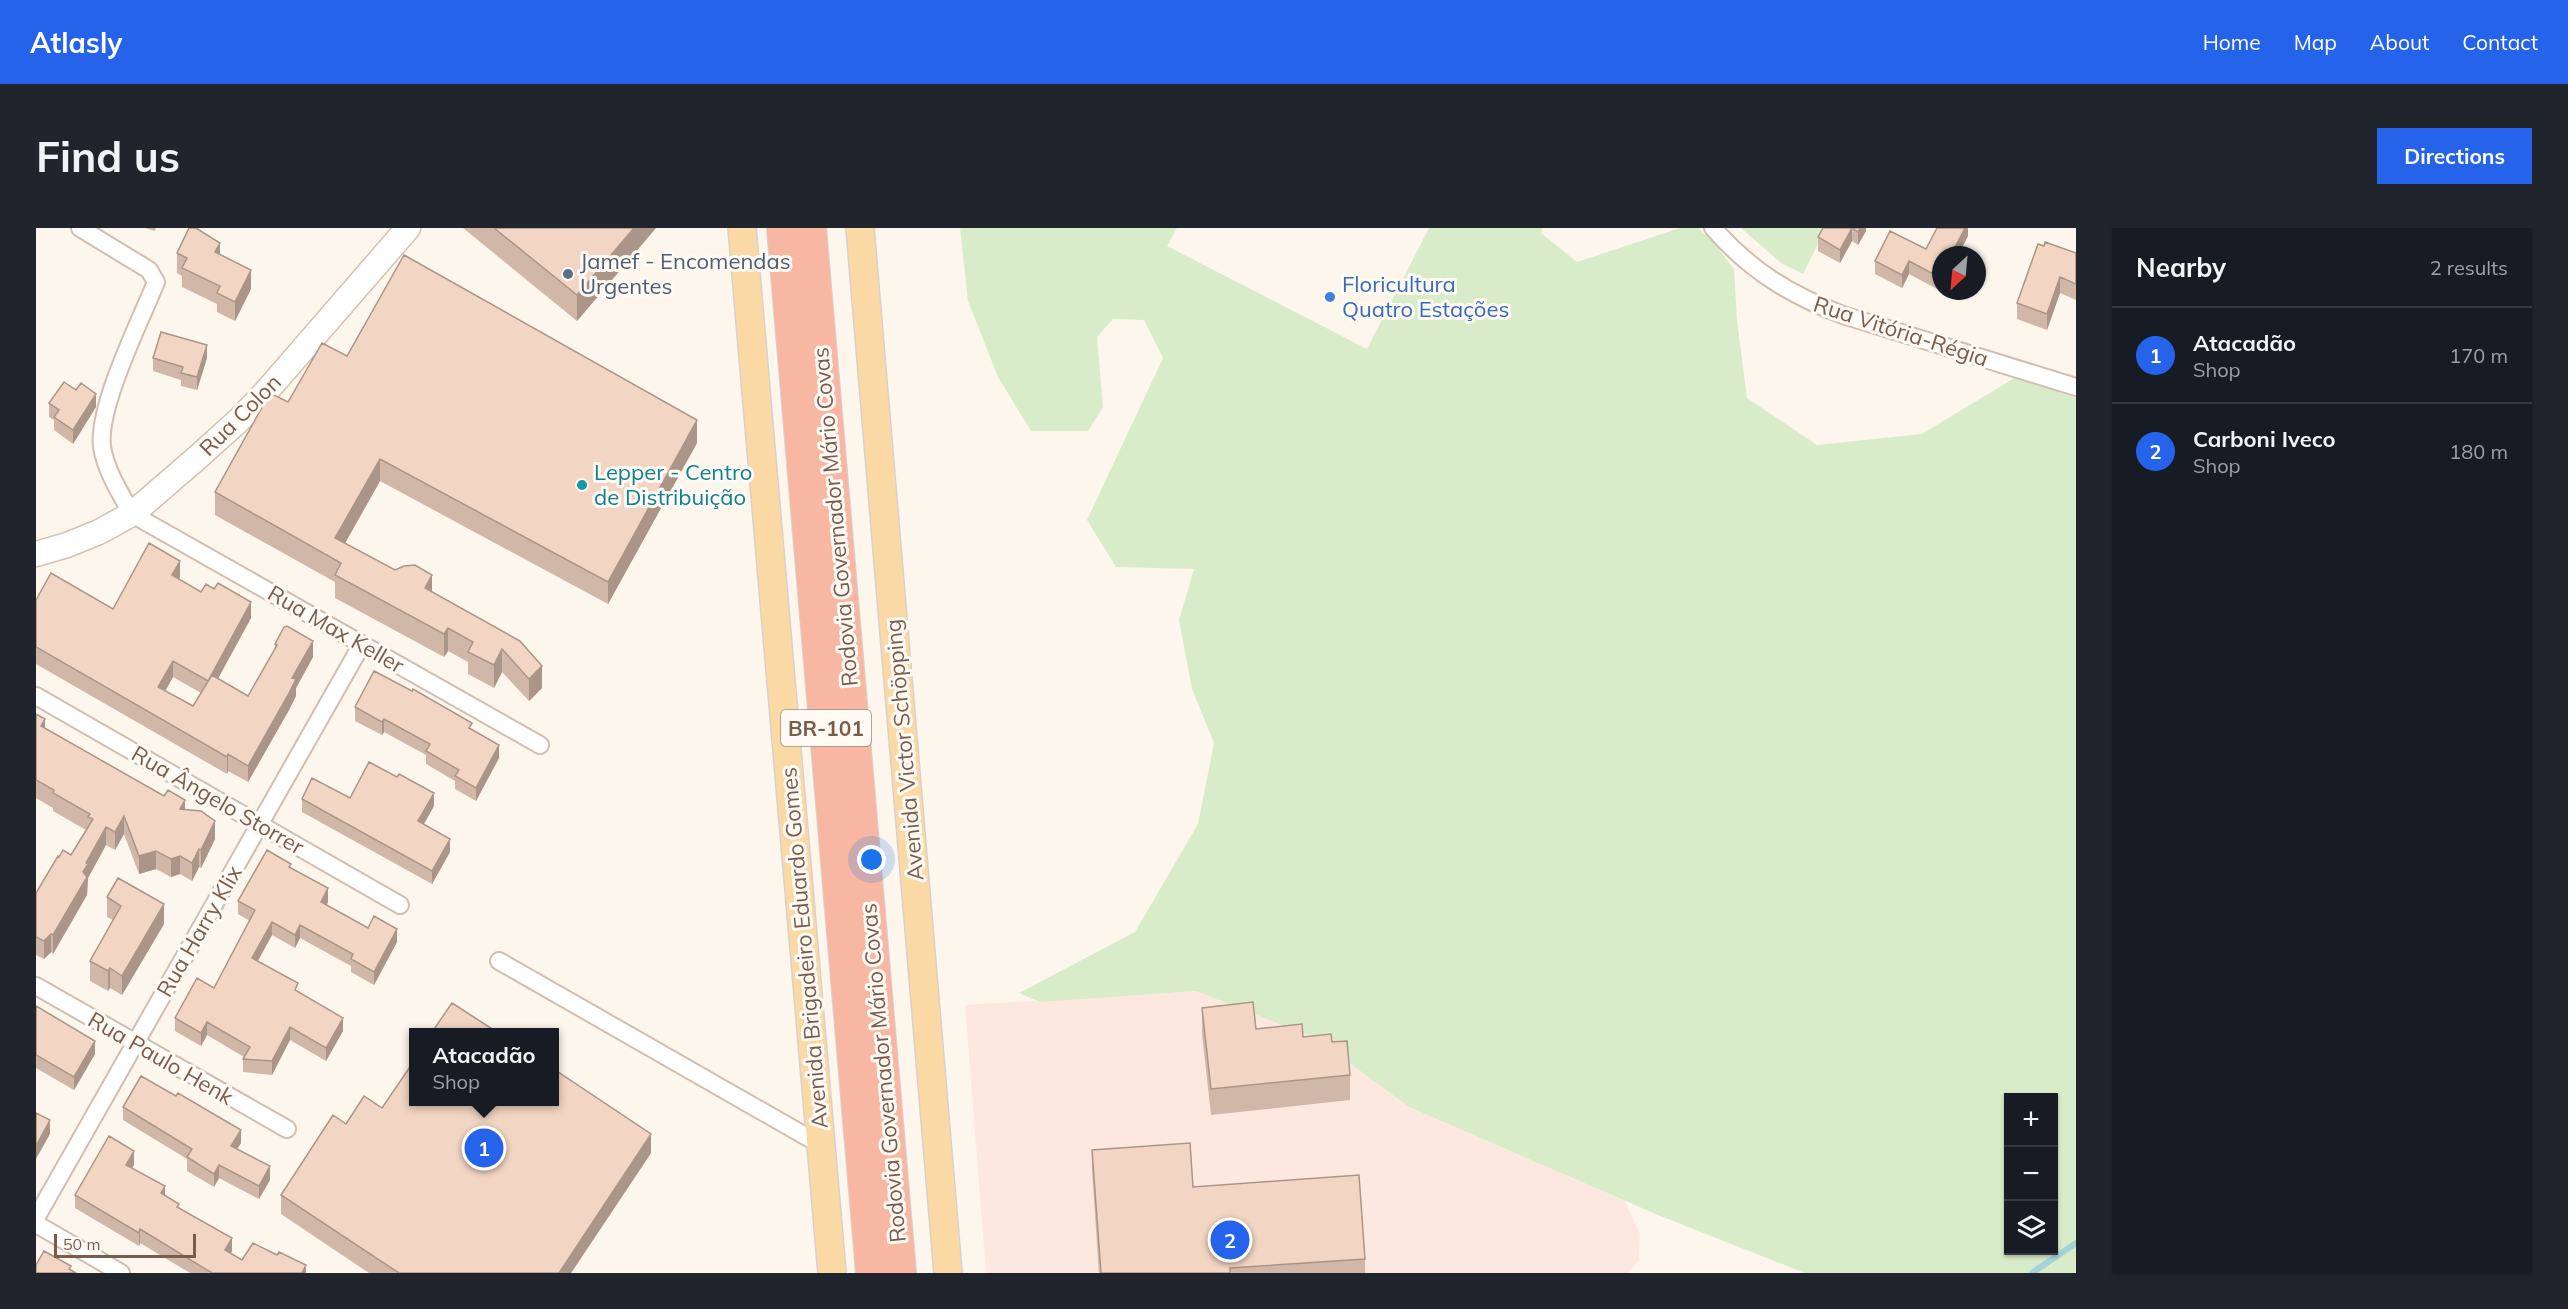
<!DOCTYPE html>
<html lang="en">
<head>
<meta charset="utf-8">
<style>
	:root { --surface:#171b24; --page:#20242c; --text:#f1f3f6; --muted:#9ea1a6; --line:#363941; --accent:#2563eb }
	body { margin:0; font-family:Mulish,sans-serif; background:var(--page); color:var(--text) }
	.controls { position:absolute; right:18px; bottom:18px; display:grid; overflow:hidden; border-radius:0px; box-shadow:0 2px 4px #0004 }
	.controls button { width:54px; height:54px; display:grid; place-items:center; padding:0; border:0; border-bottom:2px solid var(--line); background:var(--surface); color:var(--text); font:30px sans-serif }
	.compass { position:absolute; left:1896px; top:18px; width:54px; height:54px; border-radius:50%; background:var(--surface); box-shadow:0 2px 4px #0004; rotate:206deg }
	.scale { position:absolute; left:18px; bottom:15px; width:142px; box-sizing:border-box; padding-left:6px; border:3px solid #7a5c4d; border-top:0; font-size:16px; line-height:21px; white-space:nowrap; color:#7a5c4d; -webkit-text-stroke:4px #fffaf3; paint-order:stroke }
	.you { position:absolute; left:836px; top:632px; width:21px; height:21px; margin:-15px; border:4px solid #fff; border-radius:50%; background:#1a73e8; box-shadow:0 0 0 9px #1a73e833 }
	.badge { display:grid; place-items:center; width:39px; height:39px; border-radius:50%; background:var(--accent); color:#fff; font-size:20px; font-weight:700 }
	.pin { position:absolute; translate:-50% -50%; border:3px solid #fff; box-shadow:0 2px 6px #0006 }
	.popup { position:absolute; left:373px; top:800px; width:150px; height:78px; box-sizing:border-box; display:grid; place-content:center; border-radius:0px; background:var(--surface); filter:drop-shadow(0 2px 4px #0005); font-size:20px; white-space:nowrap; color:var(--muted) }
	.popup b { font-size:22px; color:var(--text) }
	.popup::after { content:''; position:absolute; left:50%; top:100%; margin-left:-12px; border:12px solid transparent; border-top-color:var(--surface) }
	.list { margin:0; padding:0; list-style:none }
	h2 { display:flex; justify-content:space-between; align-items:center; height:78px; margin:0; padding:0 24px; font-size:26px }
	h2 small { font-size:20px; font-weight:400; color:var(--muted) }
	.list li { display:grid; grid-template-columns:39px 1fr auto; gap:18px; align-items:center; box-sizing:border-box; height:96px; padding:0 24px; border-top:2px solid var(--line) }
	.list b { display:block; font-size:22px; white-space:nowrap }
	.list p { margin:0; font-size:20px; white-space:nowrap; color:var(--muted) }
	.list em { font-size:20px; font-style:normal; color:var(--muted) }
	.icon { flex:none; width:33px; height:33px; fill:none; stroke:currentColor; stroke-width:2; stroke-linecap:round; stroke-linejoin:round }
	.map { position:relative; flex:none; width:2040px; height:1045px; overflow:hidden; border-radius:0px }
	header { display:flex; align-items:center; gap:36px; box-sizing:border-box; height:84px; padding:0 30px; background:var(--accent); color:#fff }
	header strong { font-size:28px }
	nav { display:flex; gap:33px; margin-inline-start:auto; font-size:21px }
	.intro { display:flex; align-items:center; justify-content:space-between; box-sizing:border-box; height:144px; padding:0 36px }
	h1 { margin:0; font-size:42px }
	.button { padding:15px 27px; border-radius:0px; background:var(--accent); color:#fff; font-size:21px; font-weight:700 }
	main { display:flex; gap:36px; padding:0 36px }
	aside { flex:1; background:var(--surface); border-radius:0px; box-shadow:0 2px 4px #0004 }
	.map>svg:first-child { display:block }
	.commercial { fill:#fde8e0 }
	.green { fill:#d8ecc9; fill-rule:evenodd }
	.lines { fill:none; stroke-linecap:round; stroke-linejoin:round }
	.stream { stroke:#a5d3da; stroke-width:6 }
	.street-casing { stroke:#d1beb0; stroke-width:20 }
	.secondary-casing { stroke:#d6c0b0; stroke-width:27 }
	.primary-casing { stroke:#dad1cd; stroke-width:30 }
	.highway-casing { stroke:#dad1cd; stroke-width:34 }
	.street { stroke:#fff; stroke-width:16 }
	.secondary { stroke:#fff; stroke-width:24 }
	.primary { stroke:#fbd9a5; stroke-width:27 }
	.highway { stroke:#f7b7a3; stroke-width:32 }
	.wall { fill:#d1b7a8; fill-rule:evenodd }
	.shaded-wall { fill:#aa9588 }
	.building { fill:#f3d5c3; stroke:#aa9588; stroke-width:1.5 }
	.service-dot { fill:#5c6f8a; stroke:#fffaf3; stroke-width:2 }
	.shop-dot { fill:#3f7fe0; stroke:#fffaf3; stroke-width:2 }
	.culture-dot { fill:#0f9aa8; stroke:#fffaf3; stroke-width:2 }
	.labels { text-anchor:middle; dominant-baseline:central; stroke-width:6; stroke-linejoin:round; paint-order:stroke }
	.shield { fill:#fffaf3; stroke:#a28b7f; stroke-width:1.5 }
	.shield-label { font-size:21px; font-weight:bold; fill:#7a5c4d }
	.service-label { font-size:22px; fill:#4e5e75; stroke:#fffaf3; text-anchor:start }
	.shop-label { font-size:22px; fill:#366cbe; stroke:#fffaf3; text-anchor:start }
	.street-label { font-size:22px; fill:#7a5c4d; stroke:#fffaf3 }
	.culture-label { font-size:22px; fill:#0d838f; stroke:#fffaf3; text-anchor:start }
</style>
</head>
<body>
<header>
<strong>Atlasly</strong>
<nav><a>Home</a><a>Map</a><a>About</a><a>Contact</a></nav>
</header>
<div class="intro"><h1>Find us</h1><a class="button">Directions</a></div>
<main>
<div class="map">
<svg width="2040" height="1045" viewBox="0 0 2040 1045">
	<rect width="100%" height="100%" fill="#fdf6ec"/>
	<path class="commercial" d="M 1160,763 L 1281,811 L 1373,879 L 1589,973 L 1604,1006 L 1603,1032 L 1593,1045 L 950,1045 L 929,777 Z"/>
	<path class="green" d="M 924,0 L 1141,0 L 1131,18 L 1331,121 L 1393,0 L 1506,0 L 1505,5 L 1541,34 L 1644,0 L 1662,0 L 1678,15 L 1698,41 L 1701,92 L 1711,170 L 1781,217 L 1886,206 L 1980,149 L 2040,170 L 2040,1045 L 1769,1045 L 1622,987 L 1373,879 L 1281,811 L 1160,763 L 1004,774 L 983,765 L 1099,704 L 1162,596 L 1178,515 L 1156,461 L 1143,392 L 1158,341 L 1080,339 L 1051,292 L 1127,130 L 1108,92 L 1077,91 L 1061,109 L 1067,179 L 1052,203 L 995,203 L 962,149 L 932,73 ZM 1972,870 L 2018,870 L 2018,1022 L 1972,1022 Z
		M 1705,0 L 1790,0 L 1767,46 L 1745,35 Z"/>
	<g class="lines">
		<path class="stream" d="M 1996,1045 L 2040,1015"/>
		<g class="street-casing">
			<path id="street" d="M 44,0 L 113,42 L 120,54 C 104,94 61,179 66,219 C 70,243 84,265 96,286 L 504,517
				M 1677,0 C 1715,43 1754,67 1807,87 L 2040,159
				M 0,468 L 364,677
				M 463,733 L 785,917
				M 0,758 L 251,901
				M 0,990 L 326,416
				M 0,996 L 85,1045"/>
		</g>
		<g class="secondary-casing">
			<path id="secondary" d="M 0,326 L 31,317 L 63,304 L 96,286 L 162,229 L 203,192 L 229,165 L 372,0"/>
		</g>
		<g class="primary-casing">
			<path id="primary" d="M 706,0 L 796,1045
				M 824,0 L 912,1045"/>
		</g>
		<g class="highway-casing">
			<path id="highway" d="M 747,0 L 836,1045
				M 774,0 L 864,1045"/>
		</g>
		<use href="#street" class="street"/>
		<use href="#secondary" class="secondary"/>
		<use href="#primary" class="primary"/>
		<use href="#highway" class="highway"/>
	</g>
	<path class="wall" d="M 109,0 L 120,0 L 119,3 Z
		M 427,0 L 620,0 L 541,93 Z
		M 1787,0 L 1830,0 L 1830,3 L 1822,17 L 1816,13 L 1804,35 L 1782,23 L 1782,9 Z
		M 1932,0 L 1932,8 L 1903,62 L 1873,46 L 1866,60 L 1839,46 L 1839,33 L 1890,21 Z
		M 2008,18 L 2040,25 L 2040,72 L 2024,65 L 2011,102 L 1981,91 L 1981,75 Z
		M 141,25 L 184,26 L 215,61 L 199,93 L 181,84 L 181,76 L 146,59 L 146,48 L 141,45 Z
		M 311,128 L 661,215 L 572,376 L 344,253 L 309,315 L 484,413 L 506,460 L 493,473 L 466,444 L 458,460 L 432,446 L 432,434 L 412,423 L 408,429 L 299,370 L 299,354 L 179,287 L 179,264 L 252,174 Z
		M 117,130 L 171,130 L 161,162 L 145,158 L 145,152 L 117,143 Z
		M 40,162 L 60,179 L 37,216 L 18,202 L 18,192 L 13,189 L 13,175 Z
		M 144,349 L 143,351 L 165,364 L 215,390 L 182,450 L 212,468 L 239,421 L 239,416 L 277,429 L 260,460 L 260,468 L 253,482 L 212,554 L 192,543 L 191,546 L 0,436 L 0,372 L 77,381 ZM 137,449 L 165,465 L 157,478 L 129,463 Z
		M 319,479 L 436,501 L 463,530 L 440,573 L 419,561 L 419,553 L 390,536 L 390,527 L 348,504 L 346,507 L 319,493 Z
		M 0,486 L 9,500 L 149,582 L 179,611 L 165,640 L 163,639 L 156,653 L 144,646 L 135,649 L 120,641 L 103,646 L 88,606 L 79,622 L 70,617 L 52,650 L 51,667 L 17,726 L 15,724 L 8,731 L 0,727 L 0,665 L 23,629 L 35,627 L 50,602 L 17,583 L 17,580 L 0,570 Z
		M 314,570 L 398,578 L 388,596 L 414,624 L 396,656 L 266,584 L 266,571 Z
		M 255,640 L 292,674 L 291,677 L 332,700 L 361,714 L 338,757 L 315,744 L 315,738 L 264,710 L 259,720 L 236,707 L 222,733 L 262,764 L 307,803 L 290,833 L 254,812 L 236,847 L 207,844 L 207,831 L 208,829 L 171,807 L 165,818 L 139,803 L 139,790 L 178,760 L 214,693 L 202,686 L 202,673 Z
		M 71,669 L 128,696 L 86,767 L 74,760 L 72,763 L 54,753 L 54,733 L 77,692 L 71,689 Z
		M 0,778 L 59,826 L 38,862 L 0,840 Z
		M 1166,780 L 1220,801 L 1296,814 L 1314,847 L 1314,872 L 1175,887 L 1166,806 Z
		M 87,879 L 205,915 L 201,921 L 234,952 L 223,971 L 183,950 L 178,959 L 151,943 L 151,931 L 87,892 Z
		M 346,880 L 615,925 L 535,1045 L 333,1045 L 245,986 L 245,967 L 310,896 Z
		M 1056,922 L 1157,959 L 1329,1031 L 1329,1045 L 1063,1045 L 1056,942 Z
		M 98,937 L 96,940 L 196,1023 L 195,1025 L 206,1032 L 270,1045 L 154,1045 L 104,1015 L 103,1018 L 39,980 L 39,967 Z"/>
	<path class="shaded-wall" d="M 598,0 L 620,0 L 541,93 L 541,67 Z
		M 1816,0 L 1816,13 L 1804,35 L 1804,22 Z
		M 1824,0 L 1830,0 L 1830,3 L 1822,17 L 1822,4 Z
		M 1929,0 L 1932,0 L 1932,8 L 1922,27 L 1915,27 Z
		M 184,15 L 184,34 L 179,24 Z
		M 1873,33 L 1873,46 L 1866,60 L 1866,47 Z
		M 215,42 L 215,61 L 199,93 L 199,74 Z
		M 1905,46 L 1905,59 L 1903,62 L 1903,49 Z
		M 2024,49 L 2024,65 L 2011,102 L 2011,86 Z
		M 171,117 L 171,130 L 161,162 L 161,149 Z
		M 60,166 L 60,179 L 37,216 L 37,202 Z
		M 661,192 L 661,215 L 572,376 L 572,354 Z
		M 344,231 L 344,253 L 299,333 L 299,310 Z
		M 144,333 L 144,349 L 136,363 L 136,347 Z
		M 396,347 L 396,370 L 389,360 Z
		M 215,374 L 215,390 L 172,469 L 172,453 Z
		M 412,400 L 412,423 L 408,429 L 408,406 Z
		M 277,413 L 277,429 L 260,460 L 260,468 L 253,482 L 212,554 L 212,538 L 256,450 Z
		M 466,421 L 466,444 L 458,460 L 458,437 Z
		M 137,433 L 137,449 L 122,476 L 122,459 Z
		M 506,438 L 506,460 L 493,473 L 493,451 Z
		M 9,491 L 9,509 L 5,498 Z
		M 348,491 L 348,504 L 346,507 L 346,494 Z
		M 463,517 L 463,530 L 440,573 L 440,560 Z
		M 192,526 L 192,543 L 191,546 L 191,529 Z
		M 398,565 L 398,578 L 382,606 L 382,593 Z
		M 149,572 L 149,590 L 144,581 Z
		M 88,588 L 88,606 L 79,622 L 79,604 Z
		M 179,593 L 179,611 L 165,640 L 165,622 Z
		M 70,599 L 70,617 L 52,650 L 51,667 L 17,726 L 17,707 L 47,644 L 50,635 Z
		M 414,611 L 414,624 L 396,656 L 396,643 Z
		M 163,621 L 163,639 L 156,653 L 156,635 Z
		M 120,623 L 120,641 L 103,646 L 103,628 Z
		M 144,628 L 144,646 L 135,649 L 135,631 Z
		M 292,660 L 292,674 L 285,687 L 285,674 Z
		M 128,676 L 128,696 L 86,767 L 86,748 Z
		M 236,694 L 236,707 L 216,743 L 216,730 Z
		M 264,697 L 264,710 L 259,720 L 259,707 Z
		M 361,701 L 361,714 L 338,757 L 338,744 Z
		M 15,706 L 15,724 L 8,731 L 8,713 Z
		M 74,740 L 74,760 L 72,763 L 72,743 Z
		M 307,790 L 307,803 L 290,833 L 290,820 Z
		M 171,794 L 171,807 L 165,818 L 165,805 Z
		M 254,799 L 254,812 L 236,847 L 236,833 Z
		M 59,813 L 59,826 L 38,862 L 38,849 Z
		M 14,892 L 14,906 L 0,931 L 0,918 Z
		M 205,902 L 205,915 L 195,931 L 195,918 Z
		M 615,906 L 615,925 L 535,1045 L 523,1045 Z
		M 98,923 L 98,937 L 90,950 L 90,937 Z
		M 183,937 L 183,950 L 178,959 L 178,946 Z
		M 234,938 L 234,952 L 223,971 L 223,958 Z
		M 129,958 L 129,971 L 125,965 Z
		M 104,1001 L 104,1015 L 103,1018 L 103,1005 Z
		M 196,1010 L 196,1023 L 189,1035 L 189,1022 Z
		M 270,1037 L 270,1045 L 266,1045 Z"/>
	<path class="building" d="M 153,0 L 160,0 L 184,15 L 179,24 L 215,42 L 199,74 L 181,65 L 184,58 L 146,40 L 151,30 L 141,25 Z
		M 458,0 L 598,0 L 541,67 Z
		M 1787,0 L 1824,0 L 1822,4 L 1816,0 L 1804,22 L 1782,9 Z
		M 1901,0 L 1929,0 L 1915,27 L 1905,27 L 1905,46 L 1903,49 L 1873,33 L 1866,47 L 1839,33 L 1854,3 L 1890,21 Z
		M 2009,14 L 2040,25 L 2040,56 L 2024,49 L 2011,86 L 1981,75 L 2002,16 L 2008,18 Z
		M 368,27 L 661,192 L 572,354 L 344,231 L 299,310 L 359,342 L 368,338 L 379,337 L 396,347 L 389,360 L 484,413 L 506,438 L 493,451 L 466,421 L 458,437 L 432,424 L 437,414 L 412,400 L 408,406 L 299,347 L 305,335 L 179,264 L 234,165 L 252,174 L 286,115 L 311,128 Z
		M 125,104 L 171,117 L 161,149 L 145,145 L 147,139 L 117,130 Z
		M 28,154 L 40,162 L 45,155 L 60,166 L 37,202 L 18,189 L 23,182 L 13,175 Z
		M 113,315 L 144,333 L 136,347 L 165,364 L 170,356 L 178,361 L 182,355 L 215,374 L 172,453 L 137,433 L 122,459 L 157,478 L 176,447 L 212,468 L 241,417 L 239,416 L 248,399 L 251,398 L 277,413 L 256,450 L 260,451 L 253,465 L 212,538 L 192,526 L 191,529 L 0,419 L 0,372 L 15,345 L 77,381 Z
		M 338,443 L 376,463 L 377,461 L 436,495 L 433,500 L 463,517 L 440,560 L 419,548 L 423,542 L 390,523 L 394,516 L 348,491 L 346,494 L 319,479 Z
		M 0,486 L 9,491 L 5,498 L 128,568 L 132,562 L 149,572 L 144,581 L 165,583 L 179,593 L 165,622 L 163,621 L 156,635 L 144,628 L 135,631 L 120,623 L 103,628 L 88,588 L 79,604 L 70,599 L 50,635 L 52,636 L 47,644 L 51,649 L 17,707 L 15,706 L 8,713 L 0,709 L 0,665 L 22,628 L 23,629 L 27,622 L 35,627 L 57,591 L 52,589 L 54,586 L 17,565 L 18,562 L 0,552 Z
		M 333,534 L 361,549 L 363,546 L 398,565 L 382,593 L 414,611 L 396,643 L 266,571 L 276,550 L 314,570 Z
		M 231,622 L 255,636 L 253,639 L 292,660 L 285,674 L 332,700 L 338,688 L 361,701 L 338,744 L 315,731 L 317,726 L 264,697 L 259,707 L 236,694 L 216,730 L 262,755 L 259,762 L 307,790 L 290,820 L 254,799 L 236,833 L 207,831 L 214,819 L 171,794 L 165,805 L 139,790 L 161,750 L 178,760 L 219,682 L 202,673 Z
		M 82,650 L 128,676 L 86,748 L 74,740 L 72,743 L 54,733 L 85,678 L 71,669 Z
		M 1217,774 L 1220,801 L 1266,796 L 1267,809 L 1295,806 L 1296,814 L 1311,813 L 1314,847 L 1175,861 L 1166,780 Z
		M 416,775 L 461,804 L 396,804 Z
		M 0,778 L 59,813 L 38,849 L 0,827 Z
		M 378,833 L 378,873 L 519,873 L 519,842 L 615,906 L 523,1045 L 363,1045 L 245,967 L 297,887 L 310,896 L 328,868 L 346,880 Z
		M 105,848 L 140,868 L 142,865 L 205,902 L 195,918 L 234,938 L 223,958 L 183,937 L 178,946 L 151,929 L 156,921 L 87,879 Z
		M 0,885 L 14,892 L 0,918 Z
		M 73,908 L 98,923 L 90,937 L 129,958 L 125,965 L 143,976 L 141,979 L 196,1010 L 189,1022 L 206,1032 L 217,1015 L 241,1027 L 243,1024 L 270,1037 L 266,1045 L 176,1045 L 104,1001 L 103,1005 L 39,967 Z
		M 1154,915 L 1157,959 L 1323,947 L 1329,1031 L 1194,1040 L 1194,1045 L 1065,1045 L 1056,922 Z
		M 8,1023 L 35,1038 L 33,1041 L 40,1045 L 0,1045 L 0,1037 Z"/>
	<circle class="service-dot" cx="532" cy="46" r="6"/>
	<circle class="shop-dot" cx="1294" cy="69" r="6"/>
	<circle class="culture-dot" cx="546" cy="257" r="6"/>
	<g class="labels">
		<rect class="shield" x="745" y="482" width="90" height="36" rx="4.5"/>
		<g class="shield-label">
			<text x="790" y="500">BR-101</text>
		</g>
		<g class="service-label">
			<text x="544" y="33">Jamef - Encomendas<tspan x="544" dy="25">Urgentes</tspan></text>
		</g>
		<g class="shop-label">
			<text x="1306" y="56">Floricultura<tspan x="1306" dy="25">Quatro Estações</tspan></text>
		</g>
		<g class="street-label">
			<text transform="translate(1865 103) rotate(18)">Rua Vitória-Régia</text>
			<text transform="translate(204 187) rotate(-45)">Rua Colon</text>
			<text transform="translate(799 289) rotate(-95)">Rodovia Governador Mário Covas</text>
			<text transform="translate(300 401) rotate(30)">Rua Max Keller</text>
			<text transform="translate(868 522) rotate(-95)">Avenida Victor Schöpping</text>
			<text transform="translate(182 572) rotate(30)">Rua Ângelo Storrer</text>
			<text transform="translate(163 703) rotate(-60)">Rua Harry Klix</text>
			<text transform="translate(768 720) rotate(-95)">Avenida Brigadeiro Eduardo Gomes</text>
			<text transform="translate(125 830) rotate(30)">Rua Paulo Henk</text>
			<text transform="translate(847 845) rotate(-95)">Rodovia Governador Mário Covas</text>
		</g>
		<g class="culture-label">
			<text x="558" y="244">Lepper - Centro<tspan x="558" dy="25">de Distribuição</tspan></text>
		</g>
	</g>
</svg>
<div class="controls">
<button>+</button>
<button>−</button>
<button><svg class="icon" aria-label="layers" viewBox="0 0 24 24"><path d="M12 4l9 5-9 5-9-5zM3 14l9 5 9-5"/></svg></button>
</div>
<svg class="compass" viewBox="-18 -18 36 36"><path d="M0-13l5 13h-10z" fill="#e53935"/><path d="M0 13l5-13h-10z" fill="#9ea1a6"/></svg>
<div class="scale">50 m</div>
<div class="you"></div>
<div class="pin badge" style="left:448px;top:920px">1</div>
<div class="popup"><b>Atacadão</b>Shop</div>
<div class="pin badge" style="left:1194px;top:1012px">2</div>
</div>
<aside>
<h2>Nearby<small>2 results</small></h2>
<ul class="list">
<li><span class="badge">1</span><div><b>Atacadão</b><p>Shop</p></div><em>170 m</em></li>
<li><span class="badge">2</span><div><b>Carboni Iveco</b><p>Shop</p></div><em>180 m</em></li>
</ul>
</aside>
</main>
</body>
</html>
